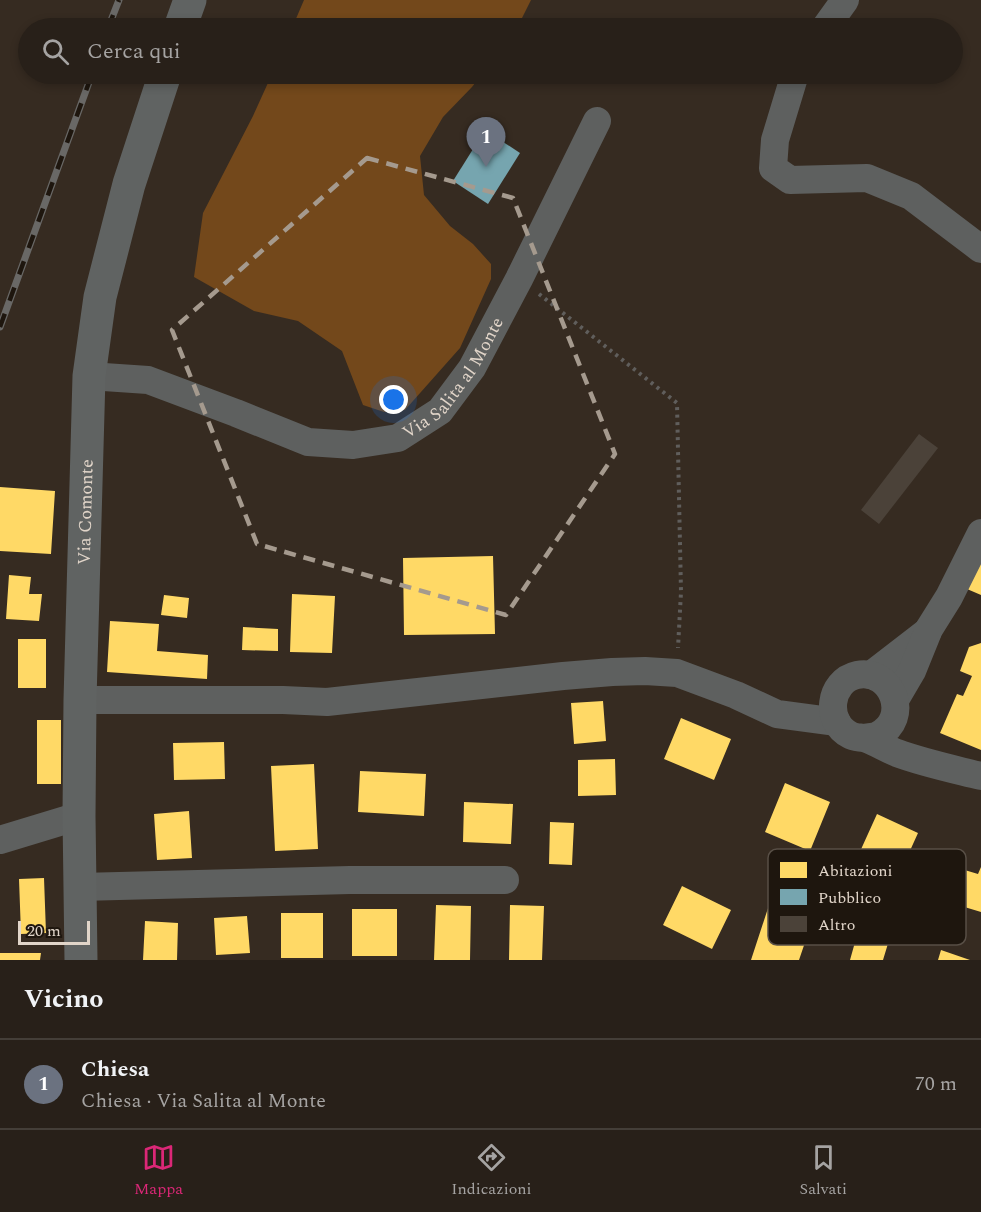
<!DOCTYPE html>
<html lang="it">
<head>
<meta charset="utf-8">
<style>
	:root { --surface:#282019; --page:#302822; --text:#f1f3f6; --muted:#a5a3a2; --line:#443e38; --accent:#db2777 }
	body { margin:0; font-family:Spectral,serif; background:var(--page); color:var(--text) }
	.scale { position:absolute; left:18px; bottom:15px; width:72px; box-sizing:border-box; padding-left:6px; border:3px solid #e1d5c9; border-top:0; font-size:16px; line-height:21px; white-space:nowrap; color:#e1d5c9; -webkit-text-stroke:4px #1e160e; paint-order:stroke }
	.you { position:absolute; left:394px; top:400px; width:21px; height:21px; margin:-15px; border:4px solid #fff; border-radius:50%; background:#1a73e8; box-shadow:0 0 0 9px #1a73e833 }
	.badge { display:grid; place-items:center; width:39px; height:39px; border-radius:50%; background:var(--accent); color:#fff; font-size:20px; font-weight:700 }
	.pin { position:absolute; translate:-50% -50px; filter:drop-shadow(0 2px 3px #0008) }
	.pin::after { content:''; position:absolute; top:32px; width:21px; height:18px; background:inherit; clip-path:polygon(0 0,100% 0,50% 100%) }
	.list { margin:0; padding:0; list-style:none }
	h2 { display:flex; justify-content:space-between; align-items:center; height:78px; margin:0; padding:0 24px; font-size:26px }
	h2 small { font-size:20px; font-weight:400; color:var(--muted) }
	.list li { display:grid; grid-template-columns:39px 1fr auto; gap:18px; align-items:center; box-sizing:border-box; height:90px; padding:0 24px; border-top:2px solid var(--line) }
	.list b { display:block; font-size:22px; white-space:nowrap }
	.list p { margin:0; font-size:20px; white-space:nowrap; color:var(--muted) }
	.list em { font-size:20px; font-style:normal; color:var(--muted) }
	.icon { flex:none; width:33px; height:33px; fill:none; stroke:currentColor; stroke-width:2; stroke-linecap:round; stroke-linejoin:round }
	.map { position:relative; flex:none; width:981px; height:960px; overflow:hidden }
	.search { position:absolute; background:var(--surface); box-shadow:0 3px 9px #0003; left:18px; right:18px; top:18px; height:66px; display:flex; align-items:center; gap:15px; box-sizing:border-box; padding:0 21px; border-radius:33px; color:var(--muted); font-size:22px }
	.sheet { height:168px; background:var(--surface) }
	nav { display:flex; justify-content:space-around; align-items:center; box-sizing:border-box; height:84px; border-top:2px solid var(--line); background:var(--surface); font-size:16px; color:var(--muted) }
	nav a { display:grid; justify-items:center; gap:3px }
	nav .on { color:var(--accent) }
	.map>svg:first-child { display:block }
	.green { fill:#73481b }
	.homes { fill:#ffd966 }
	.public { fill:#76a5af }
	.building { fill:#4b4239 }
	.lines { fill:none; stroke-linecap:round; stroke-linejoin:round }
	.path { stroke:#605e5c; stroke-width:4; stroke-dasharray:3 4.5; stroke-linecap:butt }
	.street { stroke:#5e605f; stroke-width:28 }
	.secondary { stroke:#606362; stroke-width:33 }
	.rail-casing { stroke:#696866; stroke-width:7 }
	.rail { stroke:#1e160e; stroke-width:4.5; stroke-dasharray:14; stroke-linecap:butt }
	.marked { fill:none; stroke:#a59a8e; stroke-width:4.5; stroke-dasharray:12 8; stroke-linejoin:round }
	.labels { text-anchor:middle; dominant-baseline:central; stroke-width:6; stroke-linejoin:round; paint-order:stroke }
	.street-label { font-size:18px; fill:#e1d5c9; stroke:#1e160e }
	.key { fill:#1e160e; stroke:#584f46; stroke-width:1.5 }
	.key-label { font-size:16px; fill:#e1d5c9 }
</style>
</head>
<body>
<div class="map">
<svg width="981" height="960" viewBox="0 0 981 960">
	<rect width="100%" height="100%" fill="#362b21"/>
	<path class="green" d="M 304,0 L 531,0 L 517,28 L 292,28 Z
		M 272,74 L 482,74 L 472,87 L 443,117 L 420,156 L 424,195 L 450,226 L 473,244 L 491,264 L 491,279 L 460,348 L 405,410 L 384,412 L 363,405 L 342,351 L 298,321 L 254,311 L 194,277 L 203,213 L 253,116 Z"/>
	<path class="homes" d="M 0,487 L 55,491 L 51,554 L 0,551 Z
		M 981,548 L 981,595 L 967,589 Z
		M 493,556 L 495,634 L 404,635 L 403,558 Z
		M 9,575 L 31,577 L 29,594 L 42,594 L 39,621 L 6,619 Z
		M 292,594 L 335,596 L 332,653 L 290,652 Z
		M 164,595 L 189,598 L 187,618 L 161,615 Z
		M 110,621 L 159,624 L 157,651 L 208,655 L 207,679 L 107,672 Z
		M 243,627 L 278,629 L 278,651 L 242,650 Z
		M 18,639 L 46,639 L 46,688 L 18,688 Z
		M 981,643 L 981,750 L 940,733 L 957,694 L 963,696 L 972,676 L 960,671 L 969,647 Z
		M 603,701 L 606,741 L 574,744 L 571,703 Z
		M 681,718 L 731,739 L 714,780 L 664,759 Z
		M 37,720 L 61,720 L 61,784 L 37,784 Z
		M 224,742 L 225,779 L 174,780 L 173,743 Z
		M 615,759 L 616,795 L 578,796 L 578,760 Z
		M 314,764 L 318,849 L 275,851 L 271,766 Z
		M 360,771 L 426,774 L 424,816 L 358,812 Z
		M 785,783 L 830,802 L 810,851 L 765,832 Z
		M 464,802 L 513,804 L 511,844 L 463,842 Z
		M 189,811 L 192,858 L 157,860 L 154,814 Z
		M 877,814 L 918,833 L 894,886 L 853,867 Z
		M 550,822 L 574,823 L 572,865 L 549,864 Z
		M 938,862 L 978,874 L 981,867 L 981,912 L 928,896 Z
		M 44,878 L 46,933 L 21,934 L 19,879 Z
		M 682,886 L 731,910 L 712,949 L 663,925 Z
		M 771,899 L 815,913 L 799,960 L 751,960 Z
		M 436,905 L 471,906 L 470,960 L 434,960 Z
		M 510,905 L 544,906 L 542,960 L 509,960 Z
		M 352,909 L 397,909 L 397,956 L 352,956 Z
		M 281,913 L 323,913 L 323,958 L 281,958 Z
		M 247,916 L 250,953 L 216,955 L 214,918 Z
		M 145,921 L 178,923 L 177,960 L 143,960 Z
		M 859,928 L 890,937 L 883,960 L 850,960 Z
		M 941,950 L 970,960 L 938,960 Z
		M 0,953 L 41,953 L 40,960 L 0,960 Z"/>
	<path class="public" d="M 485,130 L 520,153 L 488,204 L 453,181 Z"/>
	<path class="building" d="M 919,434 L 938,448 L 879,524 L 861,510 Z"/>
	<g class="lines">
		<path class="path" d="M 539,294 L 677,403 L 681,592 L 678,648"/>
		<g class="street">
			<path d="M 825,28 L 845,0"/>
			<path d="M 795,74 L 775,140 L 773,168 L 790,180 L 867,178 L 911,196 L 981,249"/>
			<path id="s1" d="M 89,376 L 148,380 L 236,413 L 308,442 L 353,445 L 398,438 L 440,411 L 472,368 L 519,279 L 597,121"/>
			<path d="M 871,675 L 928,631"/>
			<path d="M 80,700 L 283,700 L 327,702 L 563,676 L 612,672 L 645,671 L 677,673 L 736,695 L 777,714 L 837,722"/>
			<path d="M 895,700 L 912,671 L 929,629 L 949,597 L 981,533"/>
			<path d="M 865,738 C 869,737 875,737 878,735 C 911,719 893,668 857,675 C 829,681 824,722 850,735 C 855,738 862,737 867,739 C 877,743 887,749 897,753 C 924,763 953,769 981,776"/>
			<path d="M 0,840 L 79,816"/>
			<path d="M 80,887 L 350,880 L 505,880"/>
		</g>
		<g class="secondary">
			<path d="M 180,28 L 190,0"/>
			<path id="s2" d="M 81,960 L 79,816 L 80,700 L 89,376 L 100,297 L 129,184 L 165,74"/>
		</g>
		<g class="rail-casing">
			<path id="rail" d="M 108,28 L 119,0
				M 0,327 L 92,74"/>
		</g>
		<use href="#rail" class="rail"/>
	</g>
	<path class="marked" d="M 367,158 L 513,198 L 615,454 L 506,615 L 257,544 L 172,330 Z"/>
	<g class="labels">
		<g class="street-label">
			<text stroke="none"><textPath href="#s1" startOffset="405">Via Salita al Monte</textPath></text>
			<text stroke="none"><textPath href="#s2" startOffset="448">Via Comonte</textPath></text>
		</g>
	</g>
	<rect x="768" y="849" width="198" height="96" rx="9" class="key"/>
	<rect x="780" y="862" width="27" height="16" fill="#ffd966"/>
	<rect x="780" y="889" width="27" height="16" fill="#76a5af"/>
	<rect x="780" y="916" width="27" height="16" fill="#4b4239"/>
	<g class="key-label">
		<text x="818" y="876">Abitazioni</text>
		<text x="818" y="903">Pubblico</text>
		<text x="818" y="930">Altro</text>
	</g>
</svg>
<div class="scale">20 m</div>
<div class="you"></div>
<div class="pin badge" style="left:486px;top:167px;background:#6b7280">1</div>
<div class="search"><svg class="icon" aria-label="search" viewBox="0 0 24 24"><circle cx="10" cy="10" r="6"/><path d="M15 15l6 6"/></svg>Cerca qui</div>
</div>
<section class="sheet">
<h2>Vicino<small></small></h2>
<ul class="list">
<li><span class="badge" style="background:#6b7280">1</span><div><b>Chiesa</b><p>Chiesa · Via Salita al Monte</p></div><em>70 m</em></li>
</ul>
</section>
<nav>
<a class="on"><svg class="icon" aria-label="map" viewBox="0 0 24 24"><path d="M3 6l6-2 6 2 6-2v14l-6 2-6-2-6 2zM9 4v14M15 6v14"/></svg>Mappa</a>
<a><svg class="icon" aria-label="directions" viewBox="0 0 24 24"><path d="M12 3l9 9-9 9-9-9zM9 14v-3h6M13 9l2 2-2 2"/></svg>Indicazioni</a>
<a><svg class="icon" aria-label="saved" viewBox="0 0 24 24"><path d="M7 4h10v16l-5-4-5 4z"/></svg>Salvati</a>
</nav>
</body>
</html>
